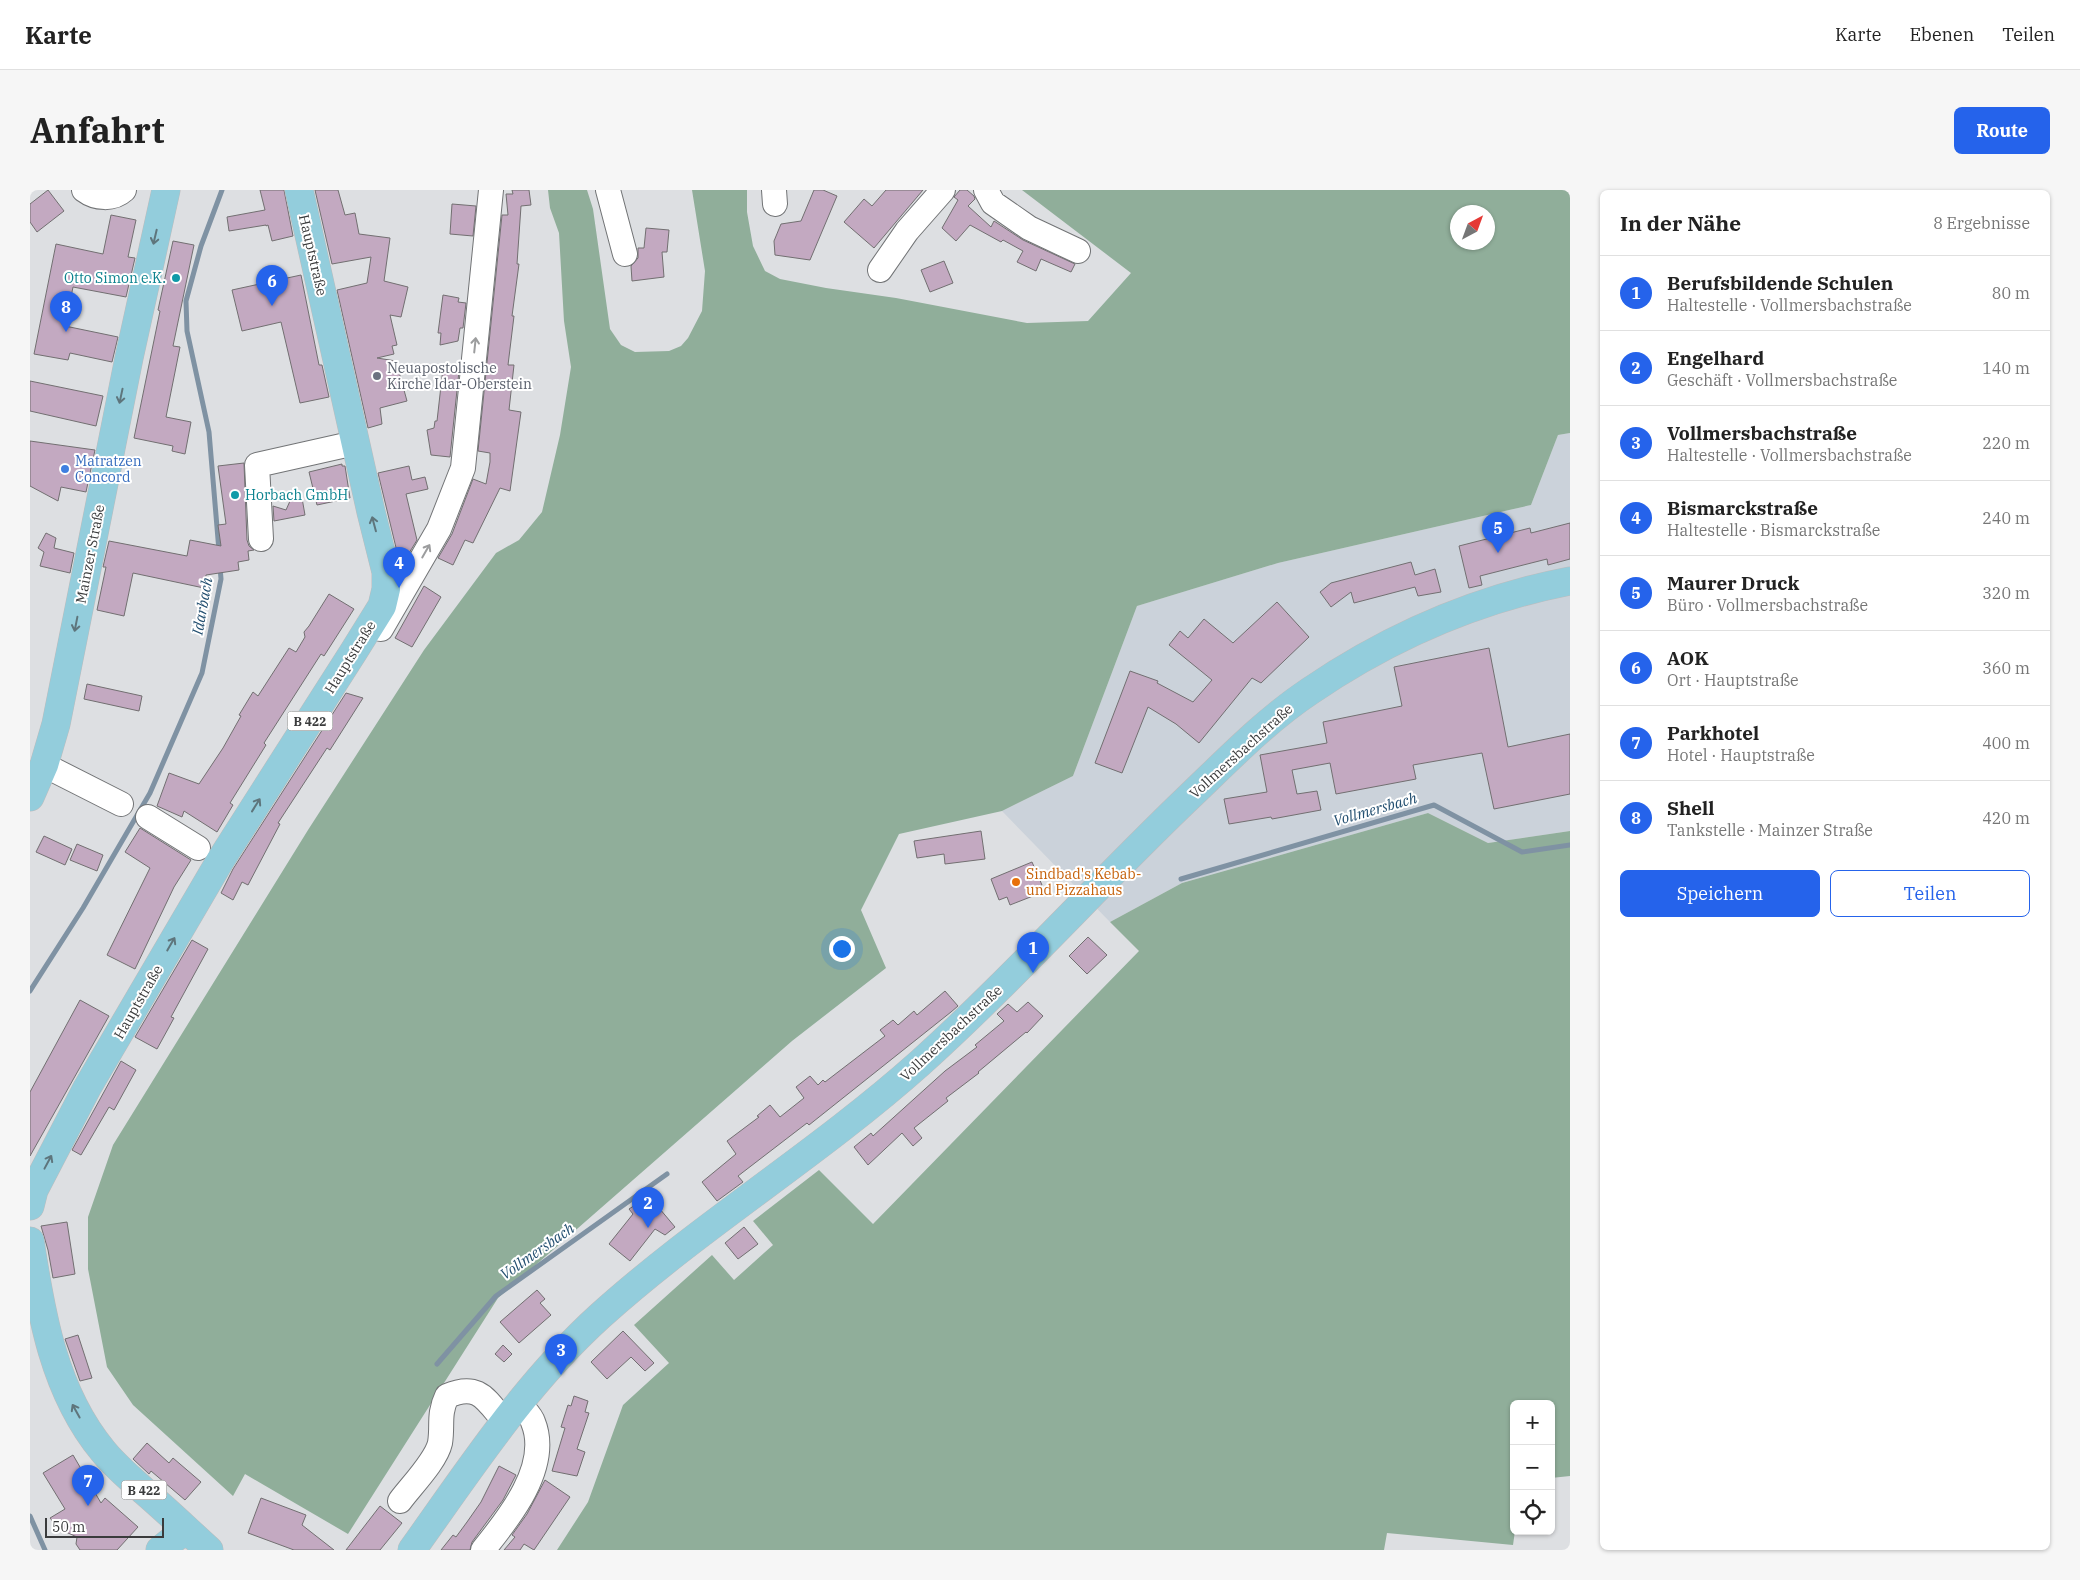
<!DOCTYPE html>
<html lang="de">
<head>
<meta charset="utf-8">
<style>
	:root { --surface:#fff; --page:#f6f6f6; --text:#222; --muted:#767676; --line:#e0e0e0; --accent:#2563eb }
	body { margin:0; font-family:"IBM Plex Serif",serif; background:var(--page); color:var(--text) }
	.controls { position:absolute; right:15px; bottom:15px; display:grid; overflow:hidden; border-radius:8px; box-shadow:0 1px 4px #0004 }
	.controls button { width:45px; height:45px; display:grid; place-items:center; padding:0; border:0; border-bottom:1px solid var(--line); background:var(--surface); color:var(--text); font:25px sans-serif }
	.compass { position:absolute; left:1420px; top:15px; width:45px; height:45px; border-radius:50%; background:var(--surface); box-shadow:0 1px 4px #0004; rotate:41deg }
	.scale { position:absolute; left:15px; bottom:12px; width:119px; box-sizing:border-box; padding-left:5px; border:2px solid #3a3b3c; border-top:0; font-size:14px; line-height:18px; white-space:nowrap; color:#3a3b3c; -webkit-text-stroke:4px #fff; paint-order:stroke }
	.you { position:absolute; left:811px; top:758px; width:18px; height:18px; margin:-12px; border:4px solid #fff; border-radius:50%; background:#1a73e8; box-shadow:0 0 0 8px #1a73e833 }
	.badge { display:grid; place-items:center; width:32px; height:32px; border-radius:50%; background:var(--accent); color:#fff; font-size:16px; font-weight:700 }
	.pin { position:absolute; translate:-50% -41px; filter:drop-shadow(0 1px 2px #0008) }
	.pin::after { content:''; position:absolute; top:26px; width:18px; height:15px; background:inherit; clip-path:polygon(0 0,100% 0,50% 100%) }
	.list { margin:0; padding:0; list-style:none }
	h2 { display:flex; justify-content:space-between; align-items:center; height:65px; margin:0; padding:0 20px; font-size:21px }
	h2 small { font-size:16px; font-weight:400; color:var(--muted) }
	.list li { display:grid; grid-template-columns:32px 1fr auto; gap:15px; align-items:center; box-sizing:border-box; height:75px; padding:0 20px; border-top:1px solid var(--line) }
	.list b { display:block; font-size:19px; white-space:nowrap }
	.list p { margin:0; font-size:16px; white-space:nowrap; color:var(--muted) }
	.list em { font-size:16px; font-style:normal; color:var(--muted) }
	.actions { display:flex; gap:10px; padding:15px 20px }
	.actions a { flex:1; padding:11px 0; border:1px solid var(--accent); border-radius:8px; text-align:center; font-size:18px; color:var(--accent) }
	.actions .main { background:var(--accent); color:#fff }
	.icon { flex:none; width:28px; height:28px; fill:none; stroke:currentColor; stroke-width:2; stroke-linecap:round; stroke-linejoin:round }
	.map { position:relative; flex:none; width:1540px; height:1360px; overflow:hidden; border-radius:8px }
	header { display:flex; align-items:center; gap:30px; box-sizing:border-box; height:70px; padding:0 25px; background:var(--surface); border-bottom:1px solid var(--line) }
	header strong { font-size:24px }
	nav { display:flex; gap:28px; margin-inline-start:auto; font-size:18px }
	.intro { display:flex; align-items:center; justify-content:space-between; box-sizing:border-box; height:120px; padding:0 30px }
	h1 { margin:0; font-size:35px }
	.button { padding:12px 22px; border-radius:8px; background:var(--accent); color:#fff; font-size:18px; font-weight:700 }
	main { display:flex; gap:30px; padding:0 30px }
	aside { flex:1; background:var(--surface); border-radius:8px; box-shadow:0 1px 4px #0004 }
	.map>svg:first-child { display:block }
	.built { fill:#cbd2da }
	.forest { fill:#90ae9a; fill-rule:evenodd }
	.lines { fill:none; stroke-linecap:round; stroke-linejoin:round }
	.stream { stroke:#7f92a3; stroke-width:5 }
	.building { fill:#c3a9c1; stroke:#726f71 }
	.minor-casing { stroke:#727476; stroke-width:26 }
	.major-casing { stroke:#bcbcbd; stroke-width:29 }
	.minor { stroke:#fff; stroke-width:24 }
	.major { stroke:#93cddc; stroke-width:28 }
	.oneway { stroke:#5e757c }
	.oneway2 { stroke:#9c9d9e }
	.culture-dot { fill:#0f9aa8; stroke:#fff; stroke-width:2 }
	.worship-dot { fill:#6b7280; stroke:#fff; stroke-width:2 }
	.shop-dot { fill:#3f7fe0; stroke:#fff; stroke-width:2 }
	.food-dot { fill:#e8710a; stroke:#fff; stroke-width:2 }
	.labels { text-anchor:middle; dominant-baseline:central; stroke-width:4; stroke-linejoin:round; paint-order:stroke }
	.shield { fill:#fff; stroke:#757676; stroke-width:1 }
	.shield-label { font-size:12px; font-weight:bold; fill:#3a3b3c }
	.street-label { font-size:14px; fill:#3a3b3c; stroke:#fff }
	.culture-label { font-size:14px; fill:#0d838f; stroke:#fff; text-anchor:end }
	.worship-label { font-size:14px; fill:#5b616d; stroke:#fff; text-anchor:start }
	.shop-label { font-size:14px; fill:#366cbe; stroke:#fff; text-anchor:start }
	.food-label { font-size:14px; fill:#c56008; stroke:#fff; text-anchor:start }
	.water-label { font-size:15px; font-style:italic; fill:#234f70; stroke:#fff }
</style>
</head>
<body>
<header>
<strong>Karte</strong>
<nav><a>Karte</a><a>Ebenen</a><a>Teilen</a></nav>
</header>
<div class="intro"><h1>Anfahrt</h1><a class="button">Route</a></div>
<main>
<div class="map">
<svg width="1540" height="1360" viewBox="0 0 1540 1360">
	<rect width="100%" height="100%" fill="#dddfe2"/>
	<path class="built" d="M 1540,243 L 1540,641 L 1458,653 L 1398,623 L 1152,693 L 1080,732 L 972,621 L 1043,586 L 1107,416 L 1248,373 L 1501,315 L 1528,245 Z"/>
	<path class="forest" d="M 518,0 L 557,0 L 563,19 L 580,139 L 591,155 L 605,162 L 639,161 L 651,156 L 658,148 L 672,121 L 675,81 L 662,0 L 717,0 L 717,22 L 723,56 L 735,81 L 750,89 L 796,98 L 866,108 L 997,133 L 1058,131 L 1101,83 L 992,0 L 1540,0 L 1540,243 L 1528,245 L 1501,315 L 1248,373 L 1107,416 L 1043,586 L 972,621 L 869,644 L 831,720 L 856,778 L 762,851 L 468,1108 L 318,1344 L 215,1284 L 203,1306 L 103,1215 L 77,1177 L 58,1079 L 58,1027 L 83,955 L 278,640 L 394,460 L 466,363 L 489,350 L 512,322 L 530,245 L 541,177 L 534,131 L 529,43 L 520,18 ZM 1428,22 L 1458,22 L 1458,52 L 1428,52 Z
		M 1398,623 L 1458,653 L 1540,641 L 1540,1286 L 1521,1288 L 1521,1214 L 1484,1214 L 1485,1341 L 1483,1355 L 1357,1343 L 1354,1360 L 527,1360 L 558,1312 L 593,1215 L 639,1173 L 604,1135 L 682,1065 L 704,1090 L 743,1055 L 723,1031 L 789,980 L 843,1034 L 1109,761 L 1080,732 L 1152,693 Z"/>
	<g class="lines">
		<path class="stream" d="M 189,361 L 179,242 L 157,141 L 156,111 L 171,56 L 192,0
			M 1151,689 L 1404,615 L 1492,662 L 1540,655
			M 0,801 L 53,718 L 120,603 L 172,483 L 191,389 L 190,377
			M 407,1174 L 466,1106 L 637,984
			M 0,1326 L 15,1360"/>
	</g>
	<path class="building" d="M 18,0 L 34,21 L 7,42 L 0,32 L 0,14 Z
		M 230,0 L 254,0 L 263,46 L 242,51 L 238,35 L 236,36 L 236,35 L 199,41 L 197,27 L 235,20 Z
		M 285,0 L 308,0 L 315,25 L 325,23 L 329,44 L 360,48 L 354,91 L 378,97 L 371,127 L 360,125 L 367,155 L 362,156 L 364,164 L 347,168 L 366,171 L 377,211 L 350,218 L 352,234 L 338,238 L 307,100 L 337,93 L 341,67 L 302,74 Z
		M 482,0 L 499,0 L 501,15 L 491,16 L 487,74 L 489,74 L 482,126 L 484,126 L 478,175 L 484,175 L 479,220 L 491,222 L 480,301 L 470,298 L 443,353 L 435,350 L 423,375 L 408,368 L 422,344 L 443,289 L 456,294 L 460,272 L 460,263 L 448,261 L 472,25 L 478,25 L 476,4 L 483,4 Z
		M 784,0 L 793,0 L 807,6 L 780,70 L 745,65 L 744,51 L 751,34 L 771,31 Z
		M 856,0 L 893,0 L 844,58 L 814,32 L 834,9 L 842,16 Z
		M 930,0 L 937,0 L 944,6 L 945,9 L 938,16 L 961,37 L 964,31 L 993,50 L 1045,74 L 1041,82 L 1011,69 L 1006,81 L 987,72 L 993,61 L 973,50 L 971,52 L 940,35 L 926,51 L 912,38 L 928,10 L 924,7 Z
		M 422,14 L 446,16 L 443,46 L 420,44 Z
		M 81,25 L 106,30 L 98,67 L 105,68 L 96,107 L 43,97 L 35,136 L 88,147 L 82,172 L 40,163 L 38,170 L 4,164 L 26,54 L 73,64 Z
		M 616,38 L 639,40 L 637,62 L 632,62 L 634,87 L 602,91 L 601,76 L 608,68 L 608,58 L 614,58 Z
		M 143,51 L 164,55 L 143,156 L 150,157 L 136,227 L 161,232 L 155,264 L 142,261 L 143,256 L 104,248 L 130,121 L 128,120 Z
		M 914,71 L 923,93 L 900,102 L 891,80 Z
		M 271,85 L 289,175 L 292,175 L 299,207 L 270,213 L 251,132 L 212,141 L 202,100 Z
		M 413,105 L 429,108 L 428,112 L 436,113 L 433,138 L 430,138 L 428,151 L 410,155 L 411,143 L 408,143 Z
		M 413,178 L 429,181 L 420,267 L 401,265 L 397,240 L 404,238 L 405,231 L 407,231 Z
		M 0,191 L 73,206 L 66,236 L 0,221 Z
		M 0,251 L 65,260 L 56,302 L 31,297 L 28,311 L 0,296 Z
		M 214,273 L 217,350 L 219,356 L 224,360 L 218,361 L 219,370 L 208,372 L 209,380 L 176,385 L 174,398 L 103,383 L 94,426 L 67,420 L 76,377 L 73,377 L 79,351 L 157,366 L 160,350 L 191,356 L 188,335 L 196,334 L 188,276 Z
		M 312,274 L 312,276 L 315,276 L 320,308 L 287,315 L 279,282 Z
		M 379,276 L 382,290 L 395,287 L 398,299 L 376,304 L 387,350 L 376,368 L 369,370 L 348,283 Z
		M 272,308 L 275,325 L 244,331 L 243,316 L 256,320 L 260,311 Z
		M 1540,333 L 1540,369 L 1518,375 L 1517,369 L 1450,386 L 1452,395 L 1439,398 L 1429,356 L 1500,338 L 1501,343 Z
		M 16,343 L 26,348 L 24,358 L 44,363 L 40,383 L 10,376 L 14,362 L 8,358 Z
		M 1381,372 L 1385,385 L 1405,379 L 1411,402 L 1388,406 L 1385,397 L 1324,413 L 1321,402 L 1301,417 L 1290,402 L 1301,393 Z
		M 394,396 L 411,407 L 382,457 L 365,448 Z
		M 299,404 L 324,419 L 294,466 L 291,464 L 234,553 L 236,555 L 200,613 L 203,615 L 187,642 L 154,621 L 152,627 L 127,616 L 139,583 L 169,594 L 193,558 L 211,526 L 209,525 L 223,502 L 228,506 L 259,458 L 266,462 L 275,447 L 274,442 L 279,436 Z
		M 1247,412 L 1279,447 L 1231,493 L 1222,488 L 1169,553 L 1146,534 L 1118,517 L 1092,583 L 1065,573 L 1100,481 L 1128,491 L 1127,493 L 1163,512 L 1182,490 L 1139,455 L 1150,441 L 1158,448 L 1174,429 L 1203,453 Z
		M 1459,458 L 1478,557 L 1540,544 L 1540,604 L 1464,619 L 1452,563 L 1383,575 L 1386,589 L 1306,604 L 1300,573 L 1262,580 L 1267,604 L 1287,601 L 1291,620 L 1242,629 L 1241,627 L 1199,634 L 1194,609 L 1237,602 L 1230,565 L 1297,553 L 1293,532 L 1372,516 L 1364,477 Z
		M 57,494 L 112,506 L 109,521 L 54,509 Z
		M 316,503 L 333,508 L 300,560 L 297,558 L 248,633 L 250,634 L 218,695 L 212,692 L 203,710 L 191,703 L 203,679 Z
		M 110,638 L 161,670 L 144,697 L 105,779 L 77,765 L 120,678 L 95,662 Z
		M 951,641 L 955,669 L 915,674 L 914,664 L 887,668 L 884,651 Z
		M 14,646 L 42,659 L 35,675 L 6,662 Z
		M 47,654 L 73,665 L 67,681 L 40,670 Z
		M 1002,672 L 1012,695 L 1000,700 L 1003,706 L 980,715 L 977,707 L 969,710 L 961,689 Z
		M 1058,747 L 1077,765 L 1057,784 L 1039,766 Z
		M 162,750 L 178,759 L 141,827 L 144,828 L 127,859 L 105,847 Z
		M 915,801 L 928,816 L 921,822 L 779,935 L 777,933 L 708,986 L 713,992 L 687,1011 L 672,992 L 706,964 L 697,951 L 729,927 L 727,926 L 740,915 L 750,927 L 774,908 L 766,897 L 780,886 L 788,895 L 793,890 L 795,892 L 855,846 L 850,840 L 863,830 L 868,835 L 884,821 L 887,825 Z
		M 50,810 L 79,826 L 0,966 L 0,902 Z
		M 998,812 L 1013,826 L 997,843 L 996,842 L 948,882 L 949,883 L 916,908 L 918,911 L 884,938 L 892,948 L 883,956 L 872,943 L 838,975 L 824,957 L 841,943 L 843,946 L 915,881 L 947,857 L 945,855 L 974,831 L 967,824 L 978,814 L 987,822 Z
		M 91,871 L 106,880 L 84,920 L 79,917 L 51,965 L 42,960 Z
		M 619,1006 L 645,1037 L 635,1045 L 625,1039 L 600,1071 L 579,1054 L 603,1024 L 599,1019 Z
		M 37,1032 L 45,1084 L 23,1088 L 18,1060 L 11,1036 Z
		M 714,1037 L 728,1054 L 708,1069 L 695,1053 Z
		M 507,1100 L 515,1109 L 510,1113 L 521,1125 L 489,1153 L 470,1132 Z
		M 593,1141 L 624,1173 L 615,1181 L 601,1167 L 577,1189 L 561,1172 Z
		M 48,1145 L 62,1188 L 50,1191 L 35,1149 Z
		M 473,1155 L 482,1164 L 474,1172 L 465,1164 Z
		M 544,1206 L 558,1211 L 555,1222 L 559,1223 L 547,1259 L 555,1262 L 547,1286 L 522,1281 L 535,1238 L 531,1237 L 538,1215 L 541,1216 Z
		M 117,1253 L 139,1273 L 143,1268 L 171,1292 L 155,1310 L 121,1281 L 119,1284 L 103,1269 Z
		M 43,1265 L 71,1313 L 75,1308 L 108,1337 L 87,1360 L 50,1360 L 46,1354 L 47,1347 L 29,1339 L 20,1328 L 35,1319 L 13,1283 Z
		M 469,1276 L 486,1285 L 473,1310 L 442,1352 L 440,1360 L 411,1360 L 423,1345 L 426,1347 L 437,1332 L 451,1312 Z
		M 515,1290 L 540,1307 L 504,1360 L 494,1354 L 490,1360 L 474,1360 L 485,1347 L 482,1345 L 497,1324 Z
		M 231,1308 L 276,1325 L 272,1335 L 304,1360 L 264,1360 L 218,1343 Z
		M 350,1316 L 372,1333 L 350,1360 L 316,1360 Z"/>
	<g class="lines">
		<g class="minor-casing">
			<path id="minor" d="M 54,0 C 66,9 83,10 94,0
				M 578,0 L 595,64
				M 744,0 L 745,14
				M 956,0 L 963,13 L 999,38 L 1048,61
				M 850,80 L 877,41 L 913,0
				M 231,349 L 227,275 L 325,253
				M 351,439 L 409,339 L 433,278 L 461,0
				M 14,575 L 91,614
				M 118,627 L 168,658
				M 370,1311 C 381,1296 406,1271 410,1253 C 413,1235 408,1225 417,1206 C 449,1192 456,1210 475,1232
				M 453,1360 C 479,1328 521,1276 503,1232 C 501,1225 493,1219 489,1213"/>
		</g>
		<g class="major-casing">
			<path id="major" d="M 0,607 L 14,575 L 26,534 L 99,168 L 136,0
				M 0,1016 L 4,1000 L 57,898 L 190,671 L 324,461 L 352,416 L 356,399 L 356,382 L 341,322 L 269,0
				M 0,1051 C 11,1124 24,1202 73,1261 C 85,1276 100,1288 114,1301 C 136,1320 157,1340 179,1360
				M 130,1360 L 156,1339
				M 382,1360 C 440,1279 495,1194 570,1126 C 671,1035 788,964 890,873 C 983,789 1067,695 1158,608 C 1197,571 1235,531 1280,501 C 1358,448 1447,409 1540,391"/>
		</g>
		<use href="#minor" class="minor"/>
		<use href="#major" class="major"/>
	</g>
	<defs><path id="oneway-shaft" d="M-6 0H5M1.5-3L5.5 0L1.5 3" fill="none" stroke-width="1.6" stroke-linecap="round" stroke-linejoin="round" transform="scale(1.25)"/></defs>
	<g class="oneway">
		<use href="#oneway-shaft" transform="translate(125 47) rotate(103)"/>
		<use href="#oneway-shaft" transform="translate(91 206) rotate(102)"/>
		<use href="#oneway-shaft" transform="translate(344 334) rotate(-105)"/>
		<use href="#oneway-shaft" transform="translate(46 434) rotate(101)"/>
		<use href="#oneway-shaft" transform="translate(226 615) rotate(-58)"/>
		<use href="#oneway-shaft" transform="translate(141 754) rotate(-60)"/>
		<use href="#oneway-shaft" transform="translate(18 972) rotate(-62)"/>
		<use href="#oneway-shaft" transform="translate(46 1221) rotate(-119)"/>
	</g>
	<g class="oneway2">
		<use href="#oneway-shaft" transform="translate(445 155) rotate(-84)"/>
		<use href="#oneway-shaft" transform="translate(396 361) rotate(-60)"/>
	</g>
	<g class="culture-dot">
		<circle cx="146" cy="88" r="5"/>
		<circle cx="205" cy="305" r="5"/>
	</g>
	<circle class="worship-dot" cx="347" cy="186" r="5"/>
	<circle class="shop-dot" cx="35" cy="279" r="5"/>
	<circle class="food-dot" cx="986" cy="692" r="5"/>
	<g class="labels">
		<g class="shield">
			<rect x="257.5" y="521.5" width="45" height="19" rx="4"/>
			<rect x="91.5" y="1290.5" width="45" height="19" rx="4"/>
		</g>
		<g class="shield-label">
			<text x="280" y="531">B 422</text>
			<text x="114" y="1300">B 422</text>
		</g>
		<g class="street-label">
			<text transform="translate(283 65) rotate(77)">Hauptstraße</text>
			<text transform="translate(60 364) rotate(-79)">Mainzer Straße</text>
			<text transform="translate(320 467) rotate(-58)">Hauptstraße</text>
			<text transform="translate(1211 561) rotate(-42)">Vollmersbachstraße</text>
			<text transform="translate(108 812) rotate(-60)">Hauptstraße</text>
			<text transform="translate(921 843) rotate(-43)">Vollmersbachstraße</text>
		</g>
		<g class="culture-label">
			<text x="136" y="88">Otto Simon e.K.</text>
			<text x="215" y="305" text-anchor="start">Horbach GmbH</text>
		</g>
		<g class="worship-label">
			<text x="357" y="178">Neuapostolische<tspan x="357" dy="16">Kirche Idar-Oberstein</tspan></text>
		</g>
		<g class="shop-label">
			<text x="45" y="271">Matratzen<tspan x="45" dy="16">Concord</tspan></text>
		</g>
		<g class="food-label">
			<text x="996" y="684">Sindbad's Kebab-<tspan x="996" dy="16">und Pizzahaus</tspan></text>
		</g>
		<g class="water-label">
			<text transform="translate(172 416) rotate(-80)">Idarbach</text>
			<text transform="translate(1345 619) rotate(-16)">Vollmersbach</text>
			<text transform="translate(507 1061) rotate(-35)">Vollmersbach</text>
		</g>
	</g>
</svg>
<div class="controls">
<button>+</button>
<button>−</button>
<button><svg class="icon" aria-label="locate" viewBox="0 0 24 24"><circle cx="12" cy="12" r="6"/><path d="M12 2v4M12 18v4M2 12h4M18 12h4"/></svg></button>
</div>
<svg class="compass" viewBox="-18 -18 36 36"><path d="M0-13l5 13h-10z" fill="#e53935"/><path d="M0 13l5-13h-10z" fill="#767676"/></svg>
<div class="scale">50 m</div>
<div class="you"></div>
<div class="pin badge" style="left:1003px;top:783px">1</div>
<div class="pin badge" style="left:618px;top:1038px">2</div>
<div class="pin badge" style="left:531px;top:1185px">3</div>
<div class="pin badge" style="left:369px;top:398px">4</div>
<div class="pin badge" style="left:1468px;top:363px">5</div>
<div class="pin badge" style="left:242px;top:116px">6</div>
<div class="pin badge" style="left:58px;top:1316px">7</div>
<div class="pin badge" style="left:36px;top:142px">8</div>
</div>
<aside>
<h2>In der Nähe<small>8 Ergebnisse</small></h2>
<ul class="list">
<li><span class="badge">1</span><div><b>Berufsbildende Schulen</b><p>Haltestelle · Vollmersbachstraße</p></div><em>80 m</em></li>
<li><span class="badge">2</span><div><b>Engelhard</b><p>Geschäft · Vollmersbachstraße</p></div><em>140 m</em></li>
<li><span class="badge">3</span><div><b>Vollmersbachstraße</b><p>Haltestelle · Vollmersbachstraße</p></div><em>220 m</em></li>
<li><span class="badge">4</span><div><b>Bismarckstraße</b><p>Haltestelle · Bismarckstraße</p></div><em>240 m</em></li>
<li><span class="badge">5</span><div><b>Maurer Druck</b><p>Büro · Vollmersbachstraße</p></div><em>320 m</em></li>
<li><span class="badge">6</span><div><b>AOK</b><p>Ort · Hauptstraße</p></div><em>360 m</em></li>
<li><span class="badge">7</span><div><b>Parkhotel</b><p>Hotel · Hauptstraße</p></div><em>400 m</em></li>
<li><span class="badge">8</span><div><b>Shell</b><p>Tankstelle · Mainzer Straße</p></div><em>420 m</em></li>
</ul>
<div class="actions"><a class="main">Speichern</a><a>Teilen</a></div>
</aside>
</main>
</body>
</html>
